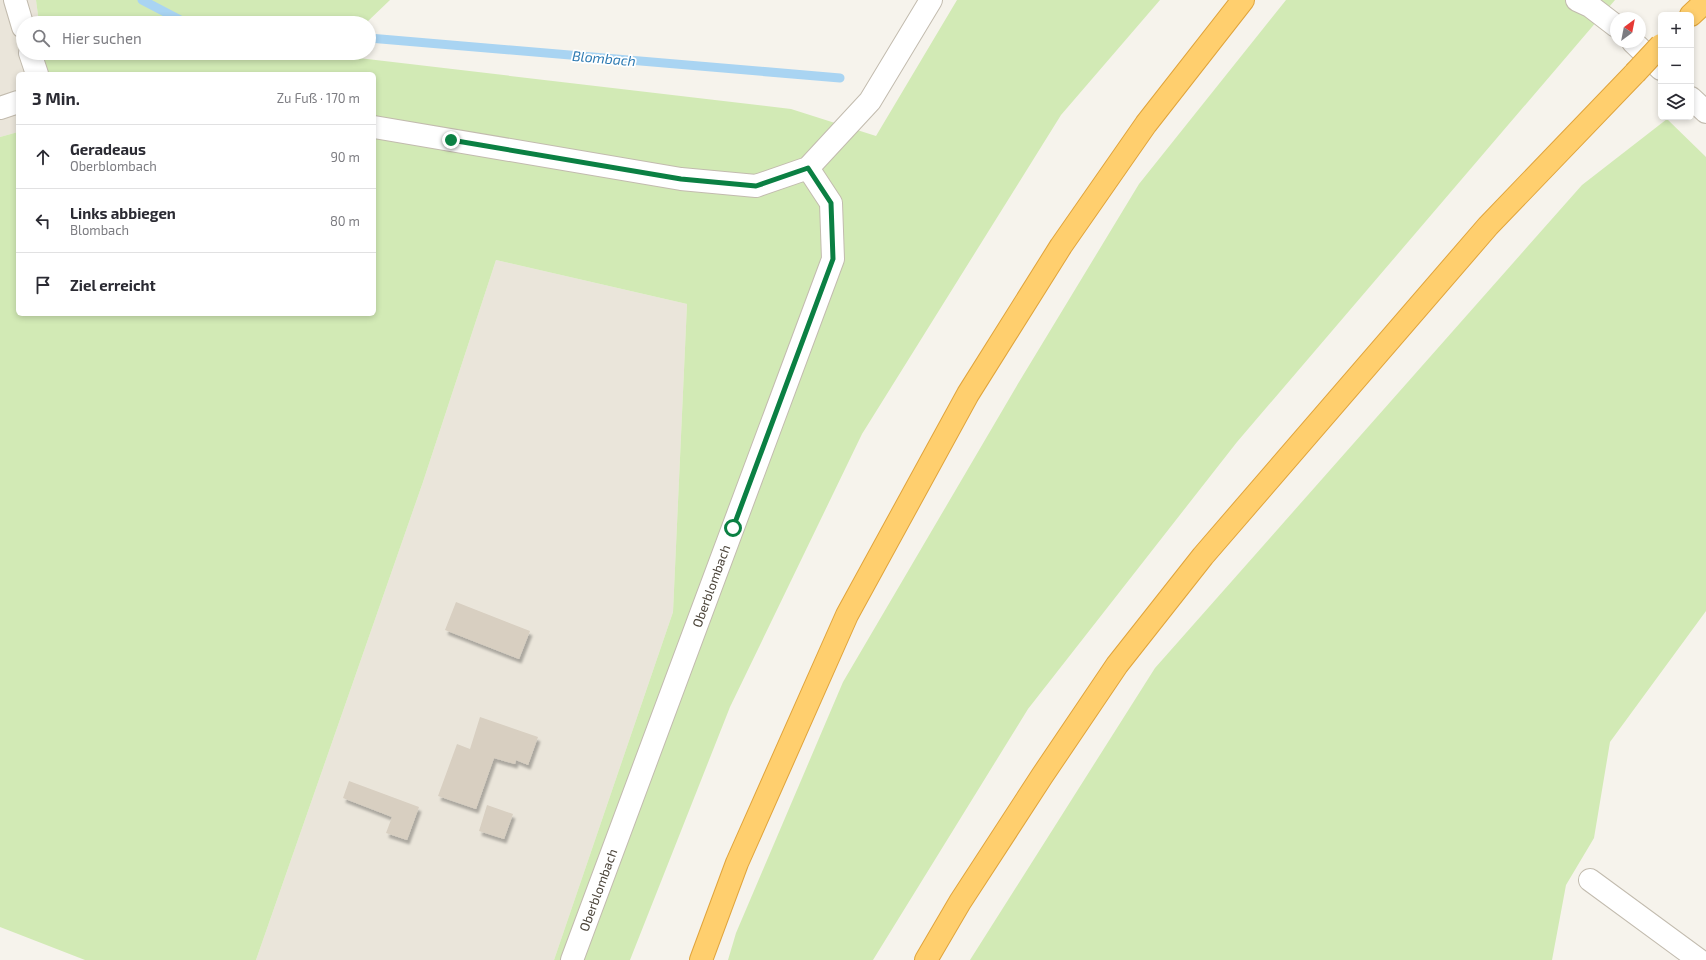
<!DOCTYPE html>
<html lang="de">
<head>
<meta charset="utf-8">
<style>
	:root { --surface:#fff; --page:#f7f7f7; --text:#2b2b33; --muted:#7c7c81; --line:#e1e1e2 }
	body { margin:0; font-family:"Exo 2",sans-serif; background:var(--page); color:var(--text) }
	.controls { position:absolute; right:12px; top:12px; display:grid; overflow:hidden; border-radius:6px; box-shadow:0 2px 6px #0003 }
	.controls button { width:36px; height:36px; display:grid; place-items:center; padding:0; border:0; border-bottom:1px solid var(--line); background:var(--surface); color:var(--text); font:20px sans-serif }
	.compass { position:absolute; left:1610px; top:12px; width:36px; height:36px; border-radius:50%; background:var(--surface); box-shadow:0 2px 6px #0003; rotate:32deg }
	.stop { position:absolute; width:12px; height:12px; margin:-9px; border:3px solid #0b8043; border-radius:50%; background:#fff }
	.stop.end { background:#0b8043; border-color:#fff; box-shadow:0 1px 4px #0008 }
	.list { margin:0; padding:0; list-style:none }
	h2 { display:flex; justify-content:space-between; align-items:center; height:52px; margin:0; padding:0 16px; font-size:17px }
	h2 small { font-size:13px; font-weight:400; color:var(--muted) }
	.list li { display:grid; grid-template-columns:26px 1fr auto; gap:12px; align-items:center; box-sizing:border-box; height:64px; padding:0 16px; border-top:1px solid var(--line) }
	.list b { display:block; font-size:15px; white-space:nowrap }
	.list p { margin:0; font-size:13px; white-space:nowrap; color:var(--muted) }
	.list em { font-size:13px; font-style:normal; color:var(--muted) }
	.icon { flex:none; width:22px; height:22px; fill:none; stroke:currentColor; stroke-width:2; stroke-linecap:round; stroke-linejoin:round }
	.map { position:relative; flex:none; width:1706px; height:960px; overflow:hidden }
	.search { position:absolute; background:var(--surface); box-shadow:0 2px 6px #0003; left:16px; top:16px; width:360px; height:44px; display:flex; align-items:center; gap:10px; box-sizing:border-box; padding:0 14px; border-radius:22px; color:var(--muted); font-size:15px }
	.panel { position:absolute; background:var(--surface); box-shadow:0 2px 6px #0003; left:16px; top:72px; width:360px; height:244px; border-radius:6px }
	.map>svg:first-child { display:block }
	.residential { fill:#eae5da }
	.green { fill:#d2eab5 }
	.lines { fill:none; stroke-linecap:round; stroke-linejoin:round }
	.stream { stroke:#a9d4f2; stroke-width:9 }
	.building { fill:#d8cfc1; filter:url(#shadow) }
	.minor-casing { stroke:#c2bbae; stroke-width:24 }
	.highway-casing { stroke:#e0a43c; stroke-width:24 }
	.minor { stroke:#fff; stroke-width:22 }
	.highway { stroke:#ffcf6e; stroke-width:22 }
	.highway-bridge-casing { stroke:#e0a43c; stroke-width:24; stroke-linecap:butt }
	.highway-bridge { stroke:#ffcf6e; stroke-width:22 }
	.route { stroke:#0b8043; stroke-width:5 }
	.labels { text-anchor:middle; dominant-baseline:central; stroke-width:3.5; stroke-linejoin:round; paint-order:stroke }
	.street-label { font-size:13px; fill:#4b4439; stroke:#fff }
	.water-label { font-size:14px; font-style:italic; fill:#2e7ab2; stroke:#fff }
</style>
</head>
<body>
<div class="map">
<svg width="1706" height="960" viewBox="0 0 1706 960">
	<defs>
		<filter id="shadow"><feDropShadow dx="2.5" dy="4.5" stdDeviation="1" flood-color="#0004"/></filter>
	</defs>
	<rect width="100%" height="100%" fill="#f6f3ec"/>
	<path class="residential" d="M 0,0 L 36,0 L 39,23 L 23,23 L 23,53 L 43,53 L 46,74 L 18,74 L 18,132 L 0,137 Z
		M 496,260 L 687,304 L 673,612 L 554,960 L 256,960 L 423,482 Z"/>
	<path class="green" d="M 36,0 L 390,0 L 366,23 L 39,23 Z
		M 957,0 L 1160,0 L 1061,115 L 862,434 L 730,707 L 630,960 L 554,960 L 673,612 L 687,304 L 496,260 L 423,482 L 256,960 L 85,960 L 0,927 L 0,137 L 18,132 L 18,314 L 374,314 L 374,74 L 46,74 L 43,53 L 334,53 L 333,55 L 791,109 L 876,136 Z
		M 1286,0 L 1615,0 L 1237,442 L 1028,709 L 873,960 L 728,960 L 736,933 L 843,682 L 1019,382 L 1139,184 Z
		M 1667,119 L 1706,157 L 1706,611 L 1610,742 L 1594,838 L 1566,885 L 1552,960 L 970,960 L 1155,668 L 1582,185 Z"/>
	<g class="lines">
		<path class="stream" d="M 142,0 L 186,23
			M 369,38 L 840,78"/>
	</g>
	<path class="building" d="M 456,602 L 530,631 L 519,659 L 445,630 Z
		M 480,717 L 538,737 L 528,765 L 516,760 L 515,764 L 494,758 L 476,809 L 438,796 L 457,744 L 470,749 Z
		M 349,781 L 419,807 L 407,840 L 386,833 L 392,817 L 343,798 Z
		M 487,805 L 513,814 L 504,839 L 479,831 Z"/>
	<g class="lines">
		<g class="minor-casing">
			<path id="minor" d="M 15,0 L 23,27
				M 1577,0 L 1590,6 L 1616,26
				M 1633,42 L 1661,69
				M 30,53 L 37,74
				M 1691,98 L 1706,112
				M 0,108 L 18,102
				M 374,127 L 681,179 L 756,186 L 808,168 L 870,101 L 931,0
				M 1590,880 L 1699,960
				M 572,960 L 833,259 L 831,203 L 808,168"/>
		</g>
		<g class="highway-casing">
			<path id="highway" d="M 1691,15 L 1706,1
				M 701,960 L 737,863 L 847,615 L 968,394 L 1061,246 L 1146,124 L 1243,0
				M 926,960 L 960,902 L 1042,776 L 1117,665 L 1203,556 L 1488,226 L 1635,73"/>
		</g>
		<use href="#minor" class="minor"/>
		<use href="#highway" class="highway"/>
		<g class="highway-bridge-casing">
			<path id="highway-bridge" d="M 1635,73 L 1661,45"/>
		</g>
		<use href="#highway-bridge" class="highway-bridge"/>
	</g>
	<g class="lines">
		<path class="route" d="M 451,140 L 681,179 L 756,186 L 808,168 L 831,203 L 833,259 L 733,528"/>
	</g>
	<g class="labels">
		<g class="street-label">
			<text transform="translate(711 586) rotate(-70)">Oberblombach</text>
			<text transform="translate(598 890) rotate(-70)">Oberblombach</text>
		</g>
		<g class="water-label">
			<text transform="translate(604 58) rotate(5)">Blombach</text>
		</g>
	</g>
</svg>
<div class="controls">
<button>+</button>
<button>−</button>
<button><svg class="icon" aria-label="layers" viewBox="0 0 24 24"><path d="M12 4l9 5-9 5-9-5zM3 14l9 5 9-5"/></svg></button>
</div>
<svg class="compass" viewBox="-18 -18 36 36"><path d="M0-13l5 13h-10z" fill="#e53935"/><path d="M0 13l5-13h-10z" fill="#7c7c81"/></svg>
<div class="stop" style="left:733px;top:528px"></div>
<div class="stop end" style="left:451px;top:140px"></div>
<div class="search"><svg class="icon" aria-label="search" viewBox="0 0 24 24"><circle cx="10" cy="10" r="6"/><path d="M15 15l6 6"/></svg>Hier suchen</div>
<section class="panel">
<h2>3 Min.<small>Zu Fuß · 170 m</small></h2>
<ul class="list">
<li><svg class="icon" aria-label="ahead" viewBox="0 0 24 24"><path d="M12 20V5M6 11l6-6 6 6"/></svg><div><b>Geradeaus</b><p>Oberblombach</p></div><em>90 m</em></li>
<li><svg class="icon" aria-label="left" viewBox="0 0 24 24"><path d="M17 20v-9H6M10 6l-5 5 5 5"/></svg><div><b>Links abbiegen</b><p>Blombach</p></div><em>80 m</em></li>
<li><svg class="icon" aria-label="arrive" viewBox="0 0 24 24"><path d="M6 21V4h12l-3 4 3 4H6"/></svg><div><b>Ziel erreicht</b></div></li>
</ul>
</section>
</div>
</body>
</html>
